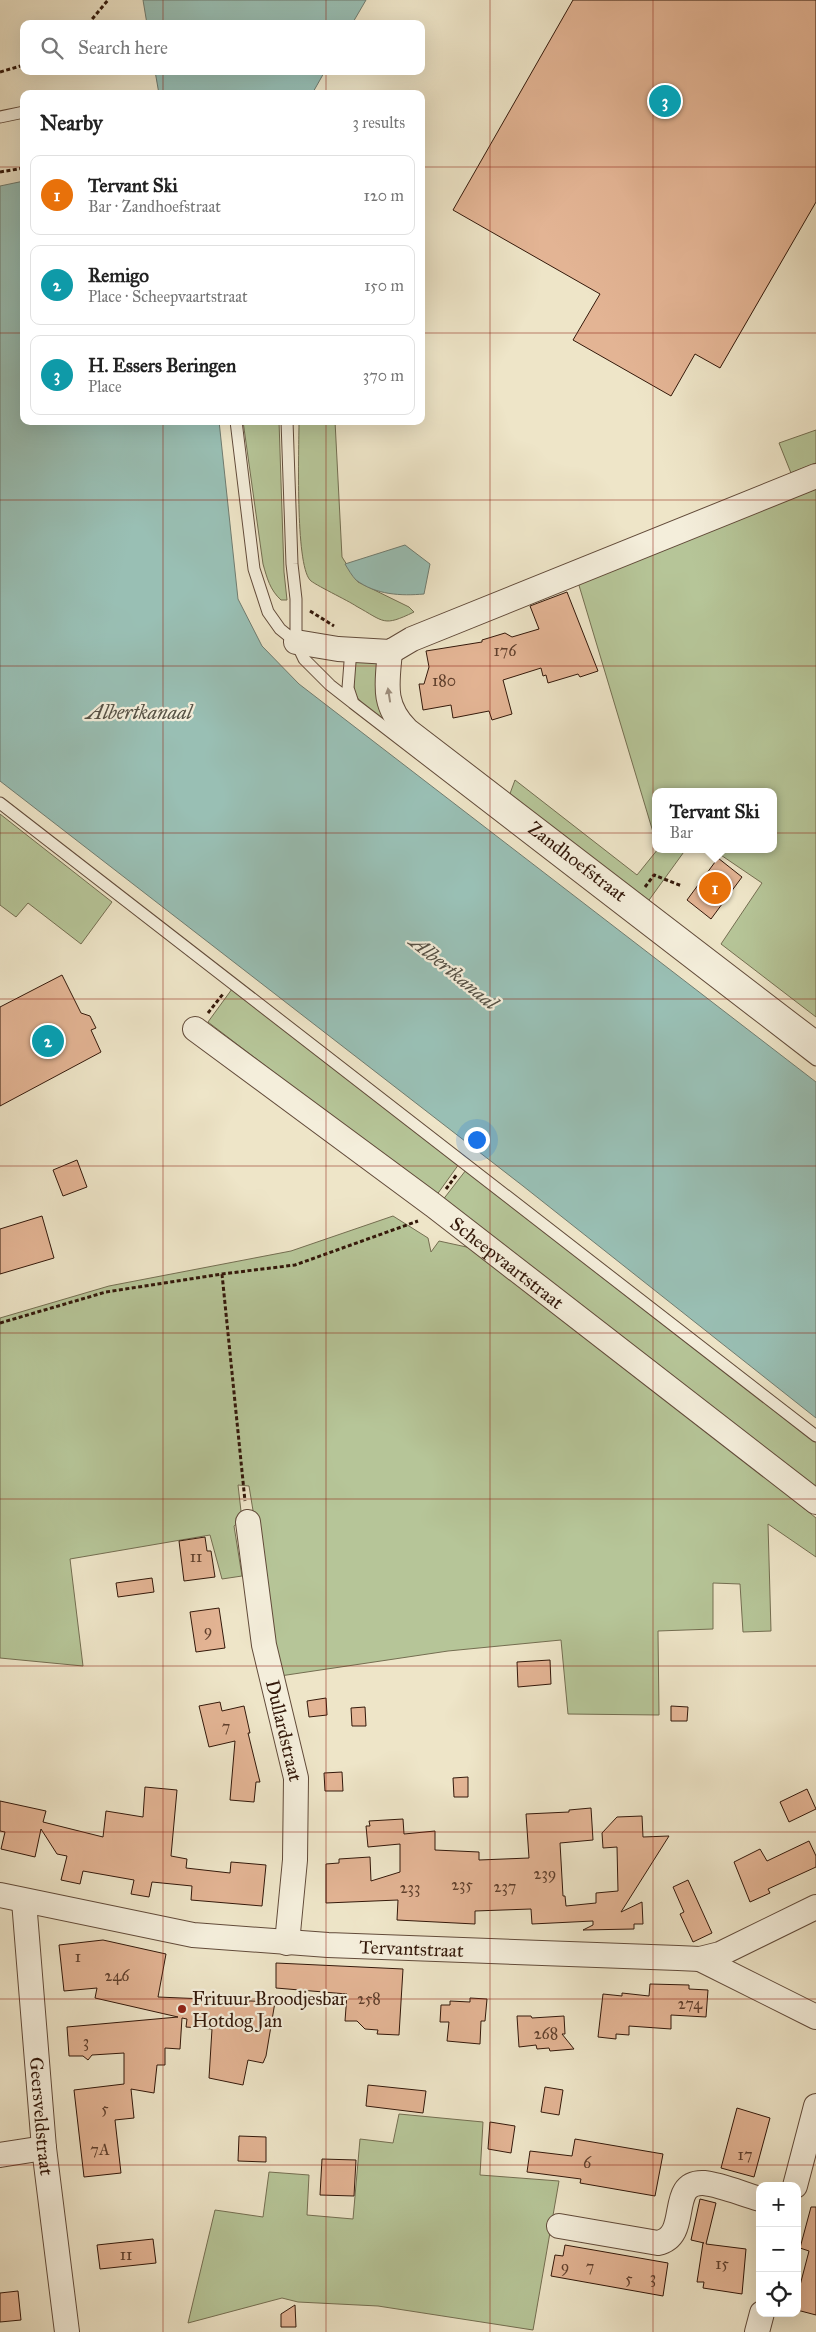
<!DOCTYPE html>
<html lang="en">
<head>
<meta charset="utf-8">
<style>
	:root { --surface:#fff; --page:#f6f6f6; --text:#222; --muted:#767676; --line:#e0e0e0; --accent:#db2777 }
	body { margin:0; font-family:"IM FELL Great Primer",serif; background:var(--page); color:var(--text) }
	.controls { position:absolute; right:15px; bottom:15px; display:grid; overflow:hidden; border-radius:10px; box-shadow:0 5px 20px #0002 }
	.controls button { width:45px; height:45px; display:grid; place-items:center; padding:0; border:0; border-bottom:1px solid var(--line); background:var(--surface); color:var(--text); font:25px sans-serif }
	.you { position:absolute; left:476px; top:1139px; width:18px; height:18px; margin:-12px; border:4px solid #fff; border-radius:50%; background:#1a73e8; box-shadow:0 0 0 8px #1a73e833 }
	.badge { display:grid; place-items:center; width:32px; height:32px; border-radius:50%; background:var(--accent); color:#fff; font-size:16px; font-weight:700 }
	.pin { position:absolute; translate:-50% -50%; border:2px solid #fff; box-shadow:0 1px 5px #0006 }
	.popup { position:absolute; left:652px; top:788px; width:125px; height:65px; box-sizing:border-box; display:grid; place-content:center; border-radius:10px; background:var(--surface); filter:drop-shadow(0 1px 4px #0005); font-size:16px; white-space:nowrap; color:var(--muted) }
	.popup b { font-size:19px; color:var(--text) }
	.popup::after { content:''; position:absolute; left:50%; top:100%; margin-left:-10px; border:10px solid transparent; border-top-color:var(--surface) }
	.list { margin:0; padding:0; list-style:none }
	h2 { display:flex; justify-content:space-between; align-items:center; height:65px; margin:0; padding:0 20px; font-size:21px }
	h2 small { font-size:16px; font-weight:400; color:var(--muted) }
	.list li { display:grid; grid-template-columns:32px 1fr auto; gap:15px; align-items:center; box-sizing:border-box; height:80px; margin:0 10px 10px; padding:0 10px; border:1px solid var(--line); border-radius:10px }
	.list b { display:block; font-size:19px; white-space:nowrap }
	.list p { margin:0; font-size:16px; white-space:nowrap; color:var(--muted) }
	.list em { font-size:16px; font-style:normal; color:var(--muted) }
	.icon { flex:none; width:28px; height:28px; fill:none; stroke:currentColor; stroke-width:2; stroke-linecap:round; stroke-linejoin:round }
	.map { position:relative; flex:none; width:816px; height:2332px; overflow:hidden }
	.search { position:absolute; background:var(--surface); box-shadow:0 5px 20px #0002; left:20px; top:20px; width:405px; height:55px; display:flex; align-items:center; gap:12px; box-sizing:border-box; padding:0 18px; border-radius:10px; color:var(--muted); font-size:19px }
	.panel { position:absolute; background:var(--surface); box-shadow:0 5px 20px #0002; left:20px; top:90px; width:405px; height:335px; border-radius:10px }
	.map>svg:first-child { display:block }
	.green { fill:#b6c598; stroke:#746e51 }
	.water { fill:#99bfb4; stroke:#707c70 }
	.building { fill:#e3b494; stroke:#33180a }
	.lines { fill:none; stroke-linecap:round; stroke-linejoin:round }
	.lane-casing { stroke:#624b3a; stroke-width:13 }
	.street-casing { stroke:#624b3a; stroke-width:26 }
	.path { stroke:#33180a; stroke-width:3; stroke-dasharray:4 2.5; stroke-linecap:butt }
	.lane { stroke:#f4eedb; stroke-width:11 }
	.street { stroke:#f4eedb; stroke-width:24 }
	.oneway { fill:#9d8e7d }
	.grid { fill:none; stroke:#8f2418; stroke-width:1; stroke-opacity:0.55 }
	.poi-dot { fill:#8f2418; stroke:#f4eedb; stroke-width:2 }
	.labels { text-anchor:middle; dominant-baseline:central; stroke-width:4.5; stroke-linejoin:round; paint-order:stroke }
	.number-label { font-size:16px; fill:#5f3f2c }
	.street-label { font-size:19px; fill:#33180a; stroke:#f4eedb }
	.poi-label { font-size:19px; fill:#33180a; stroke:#f4eedb; text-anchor:start }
	.water-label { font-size:20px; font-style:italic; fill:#575246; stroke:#f4eedb }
</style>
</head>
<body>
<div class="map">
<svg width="816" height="2332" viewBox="0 0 816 2332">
	<rect width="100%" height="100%" fill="#eee5c8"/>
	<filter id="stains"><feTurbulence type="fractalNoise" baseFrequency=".004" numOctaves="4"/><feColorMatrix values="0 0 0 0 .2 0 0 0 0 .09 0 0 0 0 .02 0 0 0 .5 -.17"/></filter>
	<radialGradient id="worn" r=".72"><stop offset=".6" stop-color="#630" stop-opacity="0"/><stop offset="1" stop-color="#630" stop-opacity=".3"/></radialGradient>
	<path class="green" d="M 243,421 L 279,421 L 284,572 L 287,600 L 281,600 C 270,590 267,578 263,564 Z
		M 299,421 L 335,421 L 342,557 L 358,582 L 409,607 L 414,612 C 383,627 385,622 356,606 C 349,601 313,584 310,580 C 295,563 299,449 299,421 Z
		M 816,430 L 816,463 L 791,473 L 779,443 Z
		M 816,489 L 816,1017 L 721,944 L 762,883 L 712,849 L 774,849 L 774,792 L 656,792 L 656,842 L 578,582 Z
		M 354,661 L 373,662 L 378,665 L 386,719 L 384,722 C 354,696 352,701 354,661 Z
		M 515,780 L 637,875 L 658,849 L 686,849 L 644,907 L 508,799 Z
		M 0,814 L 112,902 L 81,944 L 28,903 L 16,917 L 0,905 Z
		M 232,989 L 459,1164 L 436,1196 L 208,1022 Z
		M 466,1170 L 816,1441 L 816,1491 L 442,1201 Z
		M 393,1216 L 428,1238 L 431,1252 L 439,1241 L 471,1248 L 555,1307 L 816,1518 L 816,1557 L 768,1524 L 771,1631 L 743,1632 L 740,1584 L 713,1583 L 713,1629 L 658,1631 L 659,1715 L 568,1714 L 561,1640 L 448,1651 L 280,1676 L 249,1486 L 238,1485 L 242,1520 L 234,1526 L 242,1576 L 222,1579 L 210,1535 L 70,1559 L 83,1666 L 0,1658 L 0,1318 L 109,1286 L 291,1251 Z
		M 399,2114 L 483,2122 L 480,2175 L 559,2181 L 533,2330 L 378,2306 L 298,2302 L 282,2298 L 188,2323 L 215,2210 L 263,2217 L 269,2172 L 309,2175 L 307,2215 L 353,2219 L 360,2139 L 393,2143 Z"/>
	<path class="water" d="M 143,0 L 366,0 L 352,24 L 147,24 Z
		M 155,71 L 325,71 L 312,94 L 159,94 Z
		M 24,181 L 24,421 L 219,421 L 238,599 L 262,646 L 299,684 L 816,1082 L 816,1418 L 523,1186 L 0,781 L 0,186 Z
		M 405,545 L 430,564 L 424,594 C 401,596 376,595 356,580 C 352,576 348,569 345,564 Z"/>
	<path class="building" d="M 573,0 L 816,0 L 816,202 L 720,368 L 695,354 L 671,396 L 573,340 L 600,294 L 453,210 Z
		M 567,592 L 598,671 L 580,677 L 578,674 L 548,683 L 546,675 L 543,676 L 541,668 L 503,680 L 512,714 L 492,720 L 489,711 L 453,718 L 451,705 L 423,710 L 419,684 L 424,684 L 429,667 L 426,651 L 482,642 L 482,640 L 505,633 L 512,637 L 539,629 L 530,606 Z
		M 718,858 L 742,877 L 711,919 L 687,900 Z
		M 62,975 L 81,1013 L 90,1016 L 96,1028 L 91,1030 L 101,1052 L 0,1106 L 0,1007 Z
		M 77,1160 L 87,1187 L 63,1196 L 53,1170 Z
		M 42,1216 L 54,1258 L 0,1274 L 0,1229 Z
		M 205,1537 L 207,1551 L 211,1551 L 215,1577 L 184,1581 L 179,1541 Z
		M 152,1578 L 154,1592 L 118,1597 L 116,1583 Z
		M 219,1608 L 225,1648 L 196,1652 L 190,1612 Z
		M 550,1660 L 551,1684 L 518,1687 L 517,1662 Z
		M 326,1698 L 327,1715 L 309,1717 L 307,1701 Z
		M 220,1702 L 222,1711 L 244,1706 L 250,1733 L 248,1733 L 260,1782 L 256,1782 L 254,1802 L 230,1800 L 235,1741 L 209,1747 L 199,1706 Z
		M 671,1706 L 688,1707 L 687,1721 L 671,1721 Z
		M 365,1707 L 366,1726 L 352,1726 L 351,1708 Z
		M 342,1772 L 343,1791 L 325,1791 L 324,1773 Z
		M 468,1777 L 468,1797 L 454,1797 L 453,1778 Z
		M 145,1787 L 177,1790 L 171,1856 L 187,1859 L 186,1868 L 230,1873 L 231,1862 L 266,1865 L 262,1906 L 191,1900 L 192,1886 L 152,1882 L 149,1897 L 131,1894 L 134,1880 L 83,1871 L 80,1884 L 61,1880 L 67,1856 L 57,1854 L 41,1829 L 35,1857 L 1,1849 L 5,1832 L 0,1831 L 0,1801 L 46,1811 L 43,1822 L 103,1837 L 106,1811 L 143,1817 Z
		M 807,1789 L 816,1809 L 789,1822 L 780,1802 Z
		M 591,1808 L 593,1840 L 560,1843 L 563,1896 L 565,1896 L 566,1906 L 596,1903 L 596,1893 L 618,1891 L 617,1847 L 603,1848 L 602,1833 L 617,1817 L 642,1816 L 643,1837 L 669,1836 L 621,1912 L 642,1902 L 643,1924 L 634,1924 L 634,1929 L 583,1930 L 593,1925 L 593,1921 L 532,1924 L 531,1909 L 475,1911 L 475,1924 L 397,1920 L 398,1900 L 326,1903 L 326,1864 L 339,1863 L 339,1859 L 370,1857 L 371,1881 L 400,1872 L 400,1844 L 368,1847 L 366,1826 L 370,1826 L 369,1821 L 403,1819 L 404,1834 L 435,1831 L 435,1850 L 479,1852 L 479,1860 L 529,1858 L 526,1814 L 569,1812 L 569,1810 Z
		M 809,1841 L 816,1856 L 816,1867 L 768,1889 L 770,1893 L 750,1902 L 734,1862 L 760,1849 L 767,1861 Z
		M 688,1880 L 712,1933 L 693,1942 L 680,1914 L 684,1912 L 673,1887 Z
		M 103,1940 L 166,1954 L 158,1997 L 275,2002 L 266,2056 L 263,2063 L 248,2060 L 243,2085 L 209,2078 L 212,2029 L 186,2027 L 187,2019 L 182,2018 L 180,2049 L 165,2048 L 165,2065 L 157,2065 L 154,2093 L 131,2089 L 134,2118 L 115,2120 L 121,2173 L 84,2177 L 74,2090 L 124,2084 L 124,2053 L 92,2055 L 88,2060 L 83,2056 L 69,2056 L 67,2027 L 178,2017 L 95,1998 L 97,1988 L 64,1991 L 59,1945 Z
		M 276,1963 L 403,1969 L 399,2035 L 377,2034 L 378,2030 L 365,2029 L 357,2021 L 345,2021 L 347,1994 L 276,1988 Z
		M 650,1984 L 689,1985 L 689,1989 L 708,1990 L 706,2017 L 671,2015 L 671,2029 L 629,2026 L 629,2035 L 616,2034 L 616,2039 L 598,2037 L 603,1994 L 622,1996 L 622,1993 L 649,1996 Z
		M 470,1998 L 487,1999 L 485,2021 L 481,2021 L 480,2044 L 447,2041 L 449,2022 L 440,2022 L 441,2005 L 450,2005 L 450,2001 L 470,2002 Z
		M 517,2016 L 531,2016 L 532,2018 L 564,2016 L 565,2034 L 562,2034 L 574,2049 L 550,2051 L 549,2048 L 537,2049 L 536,2045 L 519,2047 Z
		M 368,2085 L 426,2091 L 423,2113 L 366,2106 Z
		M 545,2087 L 563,2090 L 559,2115 L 541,2112 Z
		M 737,2108 L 770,2118 L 754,2177 L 721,2168 Z
		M 490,2122 L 515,2126 L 511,2153 L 488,2149 Z
		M 239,2136 L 266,2137 L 266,2162 L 238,2161 Z
		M 575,2139 L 663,2154 L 655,2196 L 580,2183 L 581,2179 L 527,2172 L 530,2151 L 572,2156 Z
		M 322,2159 L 356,2160 L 354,2196 L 320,2195 Z
		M 700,2199 L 716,2203 L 706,2244 L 746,2249 L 742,2294 L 703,2288 L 704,2282 L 697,2282 L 703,2243 L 704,2243 L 691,2240 Z
		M 811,2207 L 816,2207 L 816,2315 L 797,2310 L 797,2297 L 809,2251 L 800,2248 Z
		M 153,2239 L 156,2263 L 100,2269 L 97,2245 Z
		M 565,2245 L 668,2263 L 663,2296 L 551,2276 L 555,2255 L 563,2256 Z
		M 18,2291 L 21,2320 L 0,2322 L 0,2293 Z
		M 295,2305 L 296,2327 L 281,2327 L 281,2314 Z"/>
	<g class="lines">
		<g class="lane-casing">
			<path id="lane" d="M 0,117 L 24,112
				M 236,421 L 254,569 L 268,612 L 280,629 L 296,642
				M 287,421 L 292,564 L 296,599 L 296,642 L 304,659 L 330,685 L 353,703
				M 351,649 L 348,688 L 353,703 L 816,1060
				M 0,803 L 816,1436"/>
		</g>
		<g class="street-casing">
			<g id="street">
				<path d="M 296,642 L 338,649 L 390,652 L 412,639 L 816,476"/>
				<path id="s1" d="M 390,652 C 387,684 382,705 407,730 L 816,1044"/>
				<path id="s2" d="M 195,1029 L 433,1205 L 816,1502"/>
				<path id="s3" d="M 248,1522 L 264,1645 L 296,1778 L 295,1860 L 287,1943"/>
				<path id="s4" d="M 0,1895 L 193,1935 L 328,1945 L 678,1958 L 700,1959 L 720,1954 L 816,1907"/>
				<path id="s5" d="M 24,1901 L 44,2148 L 67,2332"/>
				<path d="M 700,1959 L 816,2017"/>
				<path d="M 0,2155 L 44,2148"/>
				<path d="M 795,2186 L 816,2106"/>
				<path d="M 559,2226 L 658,2243 C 692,2236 666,2181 704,2183 C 722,2185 742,2194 760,2199"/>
				<path d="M 757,2332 L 762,2313"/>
			</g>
		</g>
		<path class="path" d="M 88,24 L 108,0
			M 0,72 L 24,65
			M 0,172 L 24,168
			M 310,611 L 334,626
			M 645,887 L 654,875 L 682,886
			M 208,1013 L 223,994
			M 446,1189 L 457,1174
			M 222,1274 L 245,1501
			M 0,1323 L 106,1292 L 222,1274 L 295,1265 L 418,1221"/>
		<use href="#lane" class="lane"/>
		<use href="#street" class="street"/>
	</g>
	<defs><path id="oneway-solid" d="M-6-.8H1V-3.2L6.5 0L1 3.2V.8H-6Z" transform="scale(1.25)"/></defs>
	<use class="oneway" href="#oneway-solid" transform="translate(389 695) rotate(-99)"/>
	<path class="grid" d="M 163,0 L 163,24M 326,0 L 326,24M 490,0 L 490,2332M 653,0 L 653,2332M 163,71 L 163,94M 326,71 L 326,94M 0,167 L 24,167M 421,167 L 816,167M 0,333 L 24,333M 421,333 L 816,333M 163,421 L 163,2332M 326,421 L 326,2332M 0,500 L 816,500M 0,666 L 816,666M 0,833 L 816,833M 0,999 L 816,999M 0,1166 L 816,1166M 0,1333 L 816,1333M 0,1499 L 816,1499M 0,1666 L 816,1666M 0,1832 L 816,1832M 0,1999 L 816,1999M 0,2165 L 816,2165"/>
	<circle class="poi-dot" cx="182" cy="2009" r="5"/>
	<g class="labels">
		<g class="number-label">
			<text x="505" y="650">176</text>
			<text x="444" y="680">180</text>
			<text x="196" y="1556">11</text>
			<text x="208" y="1630">9</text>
			<text x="226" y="1726">7</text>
			<text x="545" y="1873">239</text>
			<text x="462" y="1884">235</text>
			<text x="505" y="1886">237</text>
			<text x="410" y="1887">233</text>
			<text x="78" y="1956">1</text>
			<text x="117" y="1975">246</text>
			<text x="369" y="1998">258</text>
			<text x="690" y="2003">274</text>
			<text x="546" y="2033">268</text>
			<text x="86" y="2041">3</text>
			<text x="105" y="2108">5</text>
			<text x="100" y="2149">7A</text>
			<text x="745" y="2154">17</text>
			<text x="587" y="2162">6</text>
			<text x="126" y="2254">11</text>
			<text x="722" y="2263">15</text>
			<text x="565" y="2266">9</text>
			<text x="590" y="2266">7</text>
			<text x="653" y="2277">3</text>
			<text x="629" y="2278">5</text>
		</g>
		<g class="street-label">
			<text stroke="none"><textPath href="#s1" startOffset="299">Zandhoefstraat</textPath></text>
			<text stroke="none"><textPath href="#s2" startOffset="390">Scheepvaartstraat</textPath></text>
			<text stroke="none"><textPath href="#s3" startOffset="212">Dullardstraat</textPath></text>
			<text stroke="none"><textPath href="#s4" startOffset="416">Tervantstraat</textPath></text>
			<text stroke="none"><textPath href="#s5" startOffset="216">Geersveldstraat</textPath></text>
		</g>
		<g class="poi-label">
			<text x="192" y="1998">Frituur Broodjesbar<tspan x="192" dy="22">Hotdog Jan</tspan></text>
		</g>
		<g class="water-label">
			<text x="139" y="712">Albertkanaal</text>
			<text transform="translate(454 972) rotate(39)">Albertkanaal</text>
		</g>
	</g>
	<rect width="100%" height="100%" filter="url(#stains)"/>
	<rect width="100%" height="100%" fill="url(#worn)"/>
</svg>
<div class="controls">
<button>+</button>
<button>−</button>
<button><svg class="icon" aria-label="locate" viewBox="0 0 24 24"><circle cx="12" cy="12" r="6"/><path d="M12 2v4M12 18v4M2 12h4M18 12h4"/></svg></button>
</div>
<div class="you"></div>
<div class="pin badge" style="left:715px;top:888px;background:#e8710a">1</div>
<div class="popup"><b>Tervant Ski</b>Bar</div>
<div class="pin badge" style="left:48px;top:1041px;background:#0f9aa8">2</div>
<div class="pin badge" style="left:665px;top:101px;background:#0f9aa8">3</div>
<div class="search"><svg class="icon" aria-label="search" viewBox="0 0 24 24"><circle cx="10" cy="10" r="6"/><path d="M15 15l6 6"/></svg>Search here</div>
<section class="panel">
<h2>Nearby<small>3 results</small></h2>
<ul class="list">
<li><span class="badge" style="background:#e8710a">1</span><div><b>Tervant Ski</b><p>Bar · Zandhoefstraat</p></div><em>120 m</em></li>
<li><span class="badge" style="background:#0f9aa8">2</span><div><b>Remigo</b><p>Place · Scheepvaartstraat</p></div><em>150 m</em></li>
<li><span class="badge" style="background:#0f9aa8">3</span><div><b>H. Essers Beringen</b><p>Place</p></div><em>370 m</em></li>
</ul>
</section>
</div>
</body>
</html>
